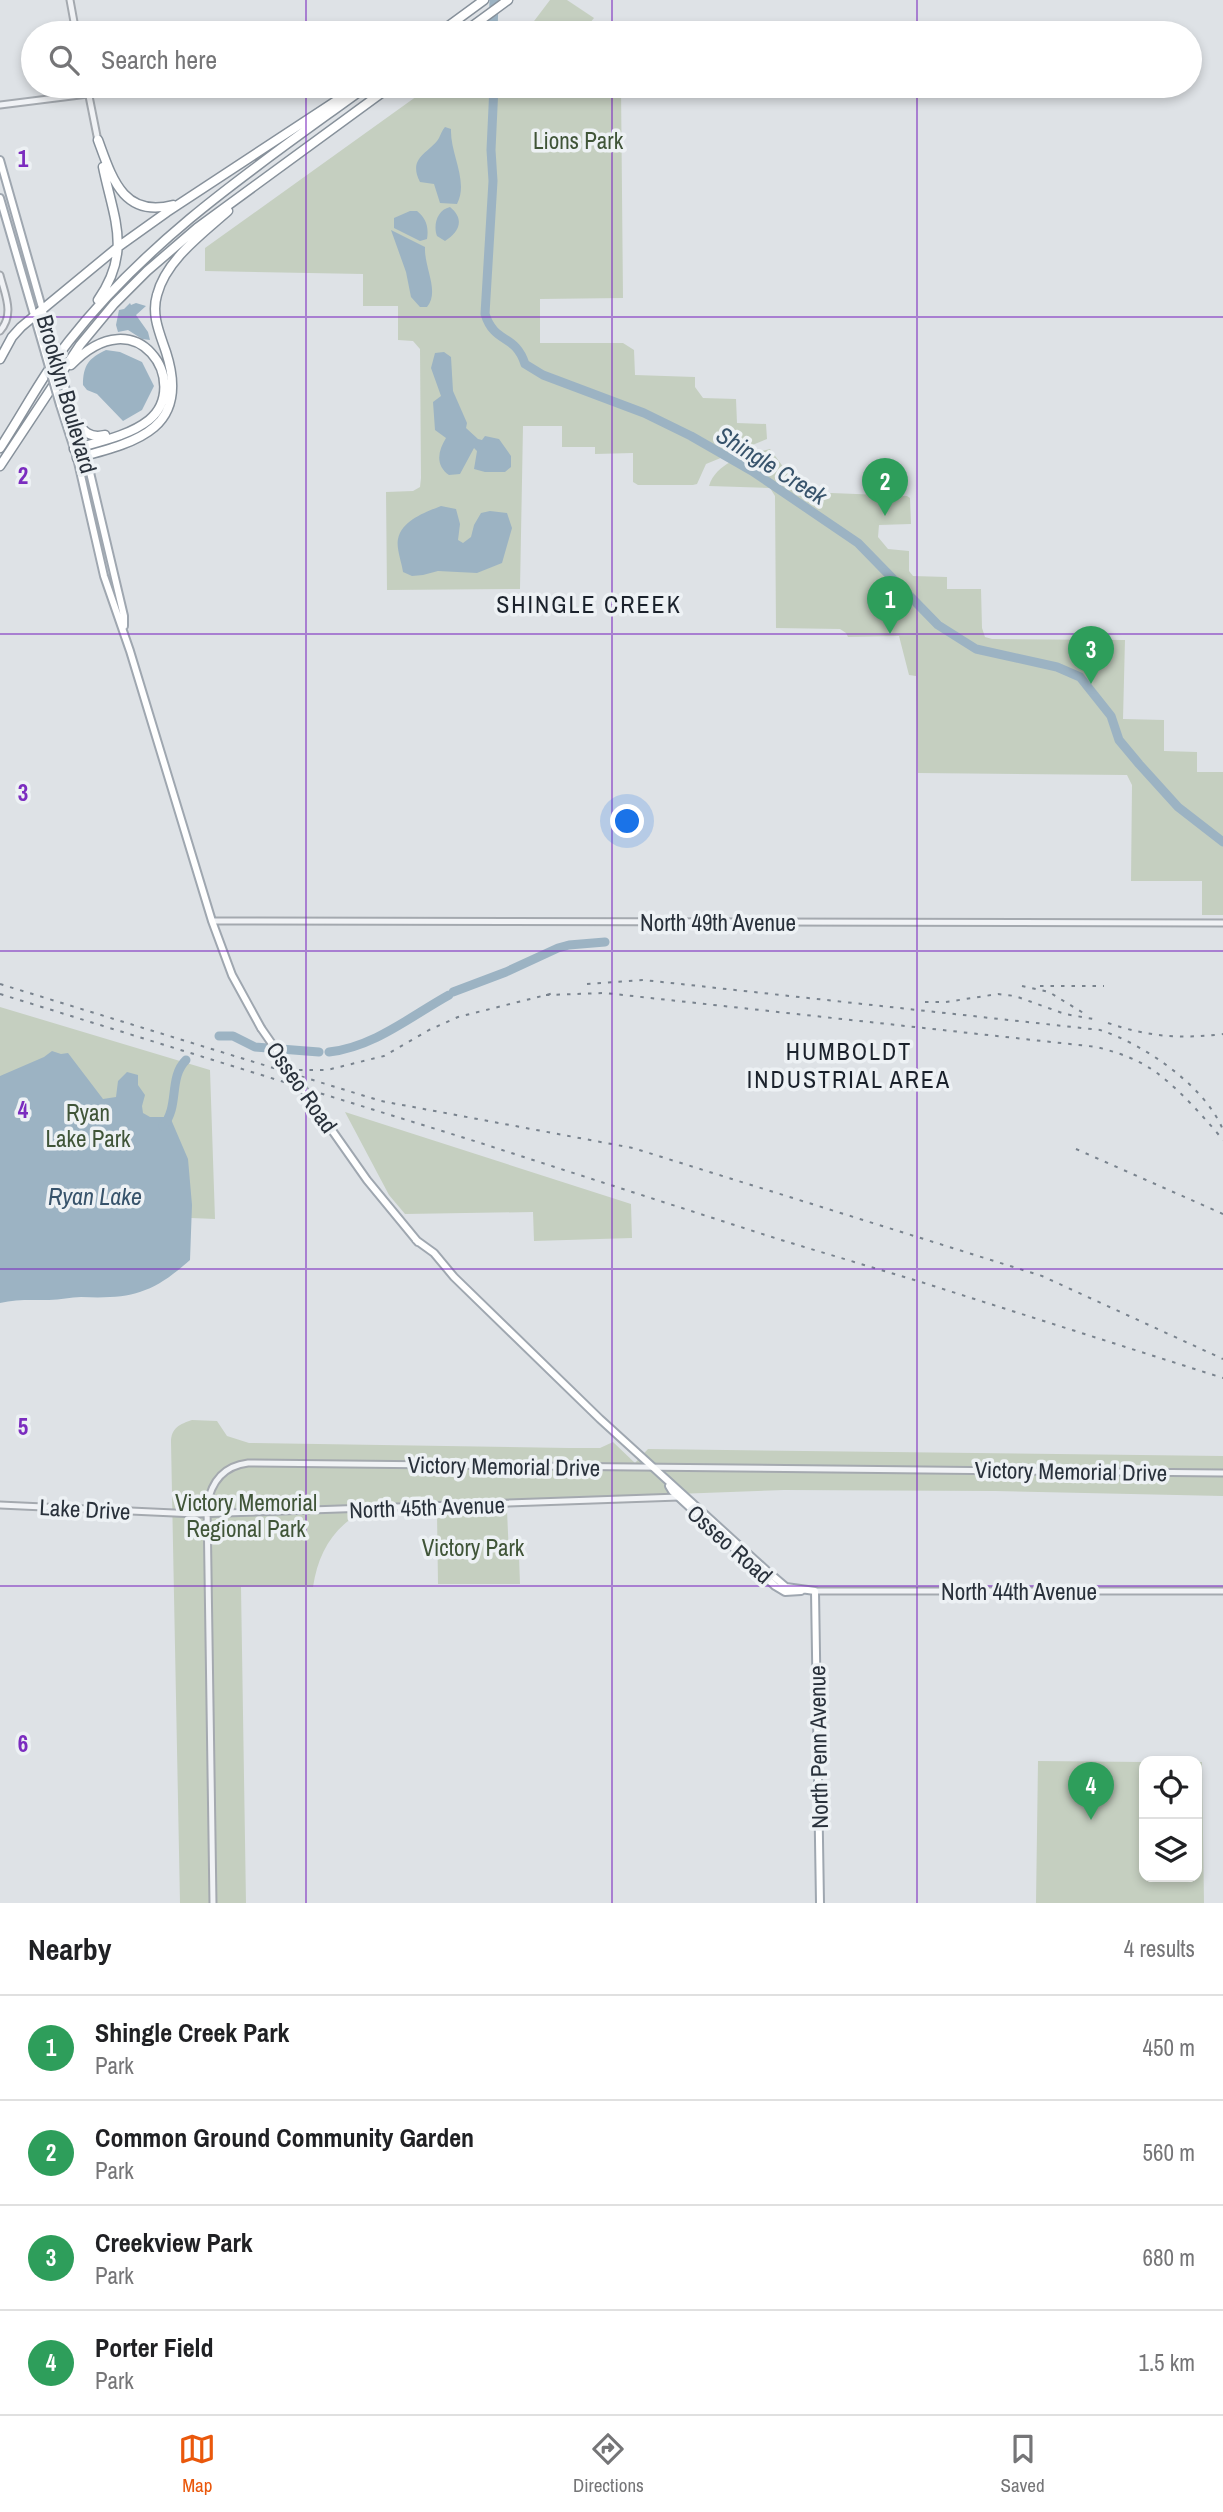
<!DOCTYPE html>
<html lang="en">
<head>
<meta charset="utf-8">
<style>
	:root { --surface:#fff; --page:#f6f6f6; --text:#202124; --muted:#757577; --line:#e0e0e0; --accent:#ea580c }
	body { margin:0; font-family:"Archivo Narrow",sans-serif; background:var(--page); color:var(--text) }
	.controls { position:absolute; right:21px; bottom:21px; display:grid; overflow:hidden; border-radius:14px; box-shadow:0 4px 10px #0003 }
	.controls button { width:63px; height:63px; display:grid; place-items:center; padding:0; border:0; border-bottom:2px solid var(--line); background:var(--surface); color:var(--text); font:35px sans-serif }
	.you { position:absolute; left:628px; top:822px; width:24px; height:24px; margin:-18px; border:5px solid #fff; border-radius:50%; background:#1a73e8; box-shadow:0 0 0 10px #1a73e833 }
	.badge { display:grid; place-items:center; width:46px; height:46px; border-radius:50%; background:var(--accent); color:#fff; font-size:23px; font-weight:700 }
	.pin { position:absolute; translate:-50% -58px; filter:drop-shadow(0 2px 4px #0008) }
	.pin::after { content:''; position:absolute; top:37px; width:24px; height:21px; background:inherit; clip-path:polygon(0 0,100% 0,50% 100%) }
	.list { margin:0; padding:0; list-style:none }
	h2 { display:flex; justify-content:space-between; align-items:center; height:91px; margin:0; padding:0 28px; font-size:30px }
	h2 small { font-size:23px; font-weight:400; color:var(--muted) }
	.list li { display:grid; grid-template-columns:46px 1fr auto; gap:21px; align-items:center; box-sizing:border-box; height:105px; padding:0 28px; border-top:2px solid var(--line) }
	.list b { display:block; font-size:26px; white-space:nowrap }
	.list p { margin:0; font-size:23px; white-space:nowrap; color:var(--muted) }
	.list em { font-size:23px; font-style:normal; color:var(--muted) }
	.icon { flex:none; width:38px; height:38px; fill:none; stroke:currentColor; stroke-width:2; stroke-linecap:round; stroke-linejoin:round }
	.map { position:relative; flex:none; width:1223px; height:1903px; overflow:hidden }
	.search { position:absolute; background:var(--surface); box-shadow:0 4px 10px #0003; left:21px; right:21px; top:21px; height:77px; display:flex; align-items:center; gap:18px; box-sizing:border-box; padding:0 24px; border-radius:38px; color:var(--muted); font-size:26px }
	.sheet { height:511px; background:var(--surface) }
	nav { display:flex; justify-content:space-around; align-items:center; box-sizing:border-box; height:98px; border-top:2px solid var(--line); background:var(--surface); font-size:19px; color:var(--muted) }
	nav a { display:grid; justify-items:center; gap:4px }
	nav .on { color:var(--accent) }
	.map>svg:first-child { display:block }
	.green { fill:#c5cfc0 }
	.water { fill:#9cb3c3 }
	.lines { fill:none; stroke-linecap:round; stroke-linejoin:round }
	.river { stroke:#9cb3c3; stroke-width:9 }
	.minor-casing { stroke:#a4a9af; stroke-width:9 }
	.major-casing { stroke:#9fa7b0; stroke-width:10 }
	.highway-casing { stroke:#87919b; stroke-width:11 }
	.minor { stroke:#f0f2f5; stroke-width:5 }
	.major { stroke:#fff; stroke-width:6 }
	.highway { stroke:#fff; stroke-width:8 }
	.rail { stroke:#79838e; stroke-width:2; stroke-dasharray:3.5 7; stroke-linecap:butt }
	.major-bridge-casing { stroke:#9fa7b0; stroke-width:10; stroke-linecap:butt }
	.major-bridge { stroke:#fff; stroke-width:6 }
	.grid { fill:none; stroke:#7b2cbf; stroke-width:2; stroke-opacity:0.55 }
	.labels { text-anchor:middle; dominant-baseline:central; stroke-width:7; stroke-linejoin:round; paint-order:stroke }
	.park-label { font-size:23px; fill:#405538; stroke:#edf1f4 }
	.street-label { font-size:23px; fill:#29313b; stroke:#edf1f4 }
	.water-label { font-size:24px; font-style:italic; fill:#37536b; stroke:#edf1f4 }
	.neighbourhood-label { font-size:24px; letter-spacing:2px; fill:#1b222c; stroke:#edf1f4 }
	.grid-label { font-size:23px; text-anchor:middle; font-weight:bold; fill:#7b2cbf; stroke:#edf1f4; stroke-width:7; stroke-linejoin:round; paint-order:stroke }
</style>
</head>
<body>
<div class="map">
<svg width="1223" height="1903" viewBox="0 0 1223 1903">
	<rect width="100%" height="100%" fill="#dee2e6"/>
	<path class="green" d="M 550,0 L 567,0 L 594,18 L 582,33 L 525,33 Z
		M 431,86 L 621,86 L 623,298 L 540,299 L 540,343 L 623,343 L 634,350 L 635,375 L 695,377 L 695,387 L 703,398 L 736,399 L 737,423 L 766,424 L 767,439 L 706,464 L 697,484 L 693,485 L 638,485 L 633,482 L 633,453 L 595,454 L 595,447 L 562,447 L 562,426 L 523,426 L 520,589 L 387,590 L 386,492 L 413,491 L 420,487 L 421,478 L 420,349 L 413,341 L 398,340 L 398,306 L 363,306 L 363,274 L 205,271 L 205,248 Z
		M 770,449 L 795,483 L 806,492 L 907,496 L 910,498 L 911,524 L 879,525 L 878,537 L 888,549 L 909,551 L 909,571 L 913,576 L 947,577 L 947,589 L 981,589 L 982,628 L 985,637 L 992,639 L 1125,640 L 1123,719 L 1164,720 L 1164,751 L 1197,752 L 1197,772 L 1223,772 L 1223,915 L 1202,915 L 1202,881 L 1131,881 L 1132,785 L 1127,775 L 918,773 L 916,676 L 909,675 L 899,636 L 848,637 L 846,633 L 840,629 L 776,628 L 775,496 L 770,488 L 709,486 C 717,461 747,455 770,449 Z
		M 0,1007 L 210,1070 L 215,1219 L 0,1210 Z
		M 345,1112 L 631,1204 L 632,1238 L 534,1241 L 533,1212 L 405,1214 L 389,1195 Z
		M 192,1420 L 217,1421 L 227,1436 L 249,1443 L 569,1448 L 600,1448 L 613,1442 L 635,1463 L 648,1449 L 1223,1456 L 1223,1496 L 995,1491 L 784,1490 L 379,1505 C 339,1518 319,1547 313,1587 L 241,1587 L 246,1903 L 180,1903 L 171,1442 C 171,1428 180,1424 192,1420 Z
		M 507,1510 L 509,1556 L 519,1556 L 520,1584 L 438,1584 L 437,1513 Z
		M 1038,1761 L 1144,1762 L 1144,1877 L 1197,1877 L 1197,1762 L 1202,1762 L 1204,1903 L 1036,1903 Z"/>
	<path class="water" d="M 445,127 L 451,129 C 450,154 469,181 457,204 L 440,203 L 434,184 L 420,182 C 407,157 430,153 439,138 C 441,134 442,130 445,127 Z
		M 450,207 C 466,220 458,233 445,241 L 437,236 C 433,225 437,210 450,207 Z
		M 410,211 L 417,211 C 426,218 429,227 427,239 L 420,241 L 394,228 L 394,218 Z
		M 391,230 L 425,247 C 424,268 440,291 427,307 L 420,307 L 411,297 L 406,272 Z
		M 130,303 L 131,305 L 136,303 L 146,306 L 136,315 L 148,332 L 150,340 L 142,339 L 128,330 L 118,332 L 116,325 L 119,310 L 124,309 Z
		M 106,350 L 120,352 L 142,362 L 154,386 L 142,410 L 123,421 L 97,394 L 87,390 L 83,385 C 83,365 89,358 106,350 Z
		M 444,352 L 451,357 L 453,391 L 467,423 L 466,428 L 478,439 L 482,440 L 485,436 L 499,439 L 511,456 L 511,467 L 505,472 L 485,472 L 474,469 L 477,451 L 474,448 L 460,474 L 449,475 C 435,465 438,451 446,438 L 435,430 L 433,402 L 441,396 L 431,368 L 435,353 Z
		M 441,506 L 456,509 L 460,524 L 458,540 L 463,543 L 471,537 L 474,525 L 481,513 L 490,511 L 507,513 L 512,528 L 502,563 L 477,573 L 438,571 L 423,575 L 412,576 L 403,572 C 402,563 396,548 398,539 C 402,520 426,512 441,506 Z
		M 52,1051 L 61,1054 L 68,1053 L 103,1099 L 116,1097 L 118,1081 L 127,1072 L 138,1075 L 138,1085 L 145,1095 L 142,1106 L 143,1113 L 150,1117 L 170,1117 L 188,1159 L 192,1205 L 190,1260 C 152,1294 131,1299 81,1297 C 71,1297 60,1300 49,1300 C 32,1300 16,1299 0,1303 L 0,1076 L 44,1057 Z"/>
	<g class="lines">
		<path class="river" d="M 493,33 L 494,0
			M 494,86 L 491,150 L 493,181 L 485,314 C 495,345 515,333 525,364 L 543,375 L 644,413 L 691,436 L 752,471 L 858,543 L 938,625 L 976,649 L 1057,667 L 1080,677 L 1111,716 L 1119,740 L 1139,764 L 1178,807 L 1223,842
			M 453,992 L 506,972 L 558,948 L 569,945 L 605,942
			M 219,1036 L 233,1036 L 255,1047 L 319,1052
			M 329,1052 C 374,1047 411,1016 449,995
			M 163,1126 C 180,1106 168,1078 186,1060"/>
		<g class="minor-casing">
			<path id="minor" d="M 70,0 L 76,33
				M 87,86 L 98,141
				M 0,105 L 88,94
				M 0,275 C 5,295 15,314 0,331
				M 212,921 L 1223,923
				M 0,1505 L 196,1514 L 679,1497
				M 815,1591 L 1223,1591
				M 213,1903 L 207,1506 C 211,1482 223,1466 248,1463 L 1223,1473"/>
		</g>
		<g class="major-casing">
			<path id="major" d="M 0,160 L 52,343
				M 0,198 L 45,353
				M 63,380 L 88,464 L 124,616 L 124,626
				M 60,405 L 77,458 L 104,576 L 130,651 L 212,921 L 232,975 L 261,1028
				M 329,1126 L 367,1180 L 418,1242
				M 416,1240 L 434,1253 L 454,1277 L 600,1419 L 766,1570 L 786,1587 L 815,1591 L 820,1903
				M 669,1486 L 672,1491 L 775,1586 L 785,1592 L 801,1591"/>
		</g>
		<g class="highway-casing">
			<path id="highway" d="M 439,33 L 484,0
				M 463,33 L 508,0
				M 98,140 C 112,178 123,218 173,205
				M 98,300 C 132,251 114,220 103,167
				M 0,359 L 12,337 L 21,327 L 118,247 L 167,212 L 348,93
				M 71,365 C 138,295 192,385 149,420 C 129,436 98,442 74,449
				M 74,418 C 83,430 88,439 105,435
				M 0,448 C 23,413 43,374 69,341 C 151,236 260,164 367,86
				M 77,458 C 137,442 191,429 166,352 C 160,334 151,315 157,295 C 166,260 202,234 228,211
				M 0,466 L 80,345 L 114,304 L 147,271 L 197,228 L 391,86"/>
		</g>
		<use href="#minor" class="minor"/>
		<use href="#major" class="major"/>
		<use href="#highway" class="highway"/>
		<path class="rail" d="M 0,984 L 381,1101 L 633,1148 L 1042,1276 L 1223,1359
			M 587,984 L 644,980 L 1100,1030 C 1144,1044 1205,1086 1223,1130
			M 1022,986 L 1049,992 L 1085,1014
			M 1040,986 L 1104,986
			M 0,994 L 468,1139 L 781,1240 L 921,1282 L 1223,1378
			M 546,995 L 605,993 L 1097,1047 C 1115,1052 1132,1057 1148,1067 C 1172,1081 1205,1118 1223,1140
			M 925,1002 L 946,1002 L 998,994 L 1015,996 L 1065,1014 L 1099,1020
			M 1108,1023 C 1149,1037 1180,1039 1223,1034
			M 299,1070 L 327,1070 L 384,1056 L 429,1030 L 458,1017 L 554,993
			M 1076,1149 L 1223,1214"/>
		<g class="major-bridge-casing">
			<path id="major-bridge" d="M 52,343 L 63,380
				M 45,353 L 60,405
				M 261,1028 L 329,1126"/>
		</g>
		<use href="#major-bridge" class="major-bridge"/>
	</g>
	<path class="grid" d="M 306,0 L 306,33M 612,0 L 612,33M 917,0 L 917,33M 306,86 L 306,1903M 612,86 L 612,1903M 917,86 L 917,1903M 0,317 L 1223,317M 0,634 L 1223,634M 0,951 L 1223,951M 0,1269 L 1223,1269M 0,1586 L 1223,1586"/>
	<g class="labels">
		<g class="park-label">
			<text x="578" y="140">Lions Park</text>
			<text x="88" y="1112">Ryan<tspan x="88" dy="26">Lake Park</tspan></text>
			<text x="246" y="1502">Victory Memorial<tspan x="246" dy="26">Regional Park</tspan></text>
			<text x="473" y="1547">Victory Park</text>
		</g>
		<g class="street-label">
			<text transform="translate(67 394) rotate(74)">Brooklyn Boulevard</text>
			<text x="718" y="922">North 49th Avenue</text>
			<text transform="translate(302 1087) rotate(55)">Osseo Road</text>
			<text transform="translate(504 1466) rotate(1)">Victory Memorial Drive</text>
			<text transform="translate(1071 1471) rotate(1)">Victory Memorial Drive</text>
			<text transform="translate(427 1507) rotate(-2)">North 45th Avenue</text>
			<text transform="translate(85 1509) rotate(3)">Lake Drive</text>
			<text transform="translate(730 1544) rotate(42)">Osseo Road</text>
			<text x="1019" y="1591">North 44th Avenue</text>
			<text transform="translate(818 1747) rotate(-91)">North Penn Avenue</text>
		</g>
		<g class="water-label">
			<text transform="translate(772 465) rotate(32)">Shingle Creek</text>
			<text x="95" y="1196">Ryan Lake</text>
		</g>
		<g class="neighbourhood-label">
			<text x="589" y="604">SHINGLE CREEK</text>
			<text x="849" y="1051">HUMBOLDT<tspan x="849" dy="28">INDUSTRIAL AREA</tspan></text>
		</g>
	</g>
	<g class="grid-label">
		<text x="23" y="167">1</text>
		<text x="23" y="484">2</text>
		<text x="23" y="801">3</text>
		<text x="23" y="1118">4</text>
		<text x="23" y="1435">5</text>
		<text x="23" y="1752">6</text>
	</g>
</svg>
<div class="controls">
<button><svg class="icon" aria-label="locate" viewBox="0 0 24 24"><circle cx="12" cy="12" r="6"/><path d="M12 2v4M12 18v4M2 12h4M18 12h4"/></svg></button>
<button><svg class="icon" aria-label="layers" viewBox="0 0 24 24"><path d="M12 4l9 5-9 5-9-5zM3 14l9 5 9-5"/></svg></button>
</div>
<div class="you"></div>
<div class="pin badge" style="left:890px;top:634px;background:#2e9e5b">1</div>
<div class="pin badge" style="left:885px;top:516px;background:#2e9e5b">2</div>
<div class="pin badge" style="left:1091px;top:684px;background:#2e9e5b">3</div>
<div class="pin badge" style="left:1091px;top:1820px;background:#2e9e5b">4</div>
<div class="search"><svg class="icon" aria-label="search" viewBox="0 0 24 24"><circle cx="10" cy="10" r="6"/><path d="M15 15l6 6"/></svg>Search here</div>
</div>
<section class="sheet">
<h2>Nearby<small>4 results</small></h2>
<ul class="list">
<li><span class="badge" style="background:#2e9e5b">1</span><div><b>Shingle Creek Park</b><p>Park</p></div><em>450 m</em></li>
<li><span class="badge" style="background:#2e9e5b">2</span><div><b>Common Ground Community Garden</b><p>Park</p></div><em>560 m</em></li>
<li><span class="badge" style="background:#2e9e5b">3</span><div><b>Creekview Park</b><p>Park</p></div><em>680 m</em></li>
<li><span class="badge" style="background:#2e9e5b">4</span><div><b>Porter Field</b><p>Park</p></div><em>1.5 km</em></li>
</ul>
</section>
<nav>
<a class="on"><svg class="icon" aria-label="map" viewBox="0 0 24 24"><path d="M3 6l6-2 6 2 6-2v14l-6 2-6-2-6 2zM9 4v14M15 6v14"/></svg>Map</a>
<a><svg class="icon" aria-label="directions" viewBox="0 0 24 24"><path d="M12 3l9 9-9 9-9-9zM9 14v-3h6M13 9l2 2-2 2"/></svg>Directions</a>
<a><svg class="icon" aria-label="saved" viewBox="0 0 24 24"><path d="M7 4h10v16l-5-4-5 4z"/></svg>Saved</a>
</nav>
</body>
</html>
